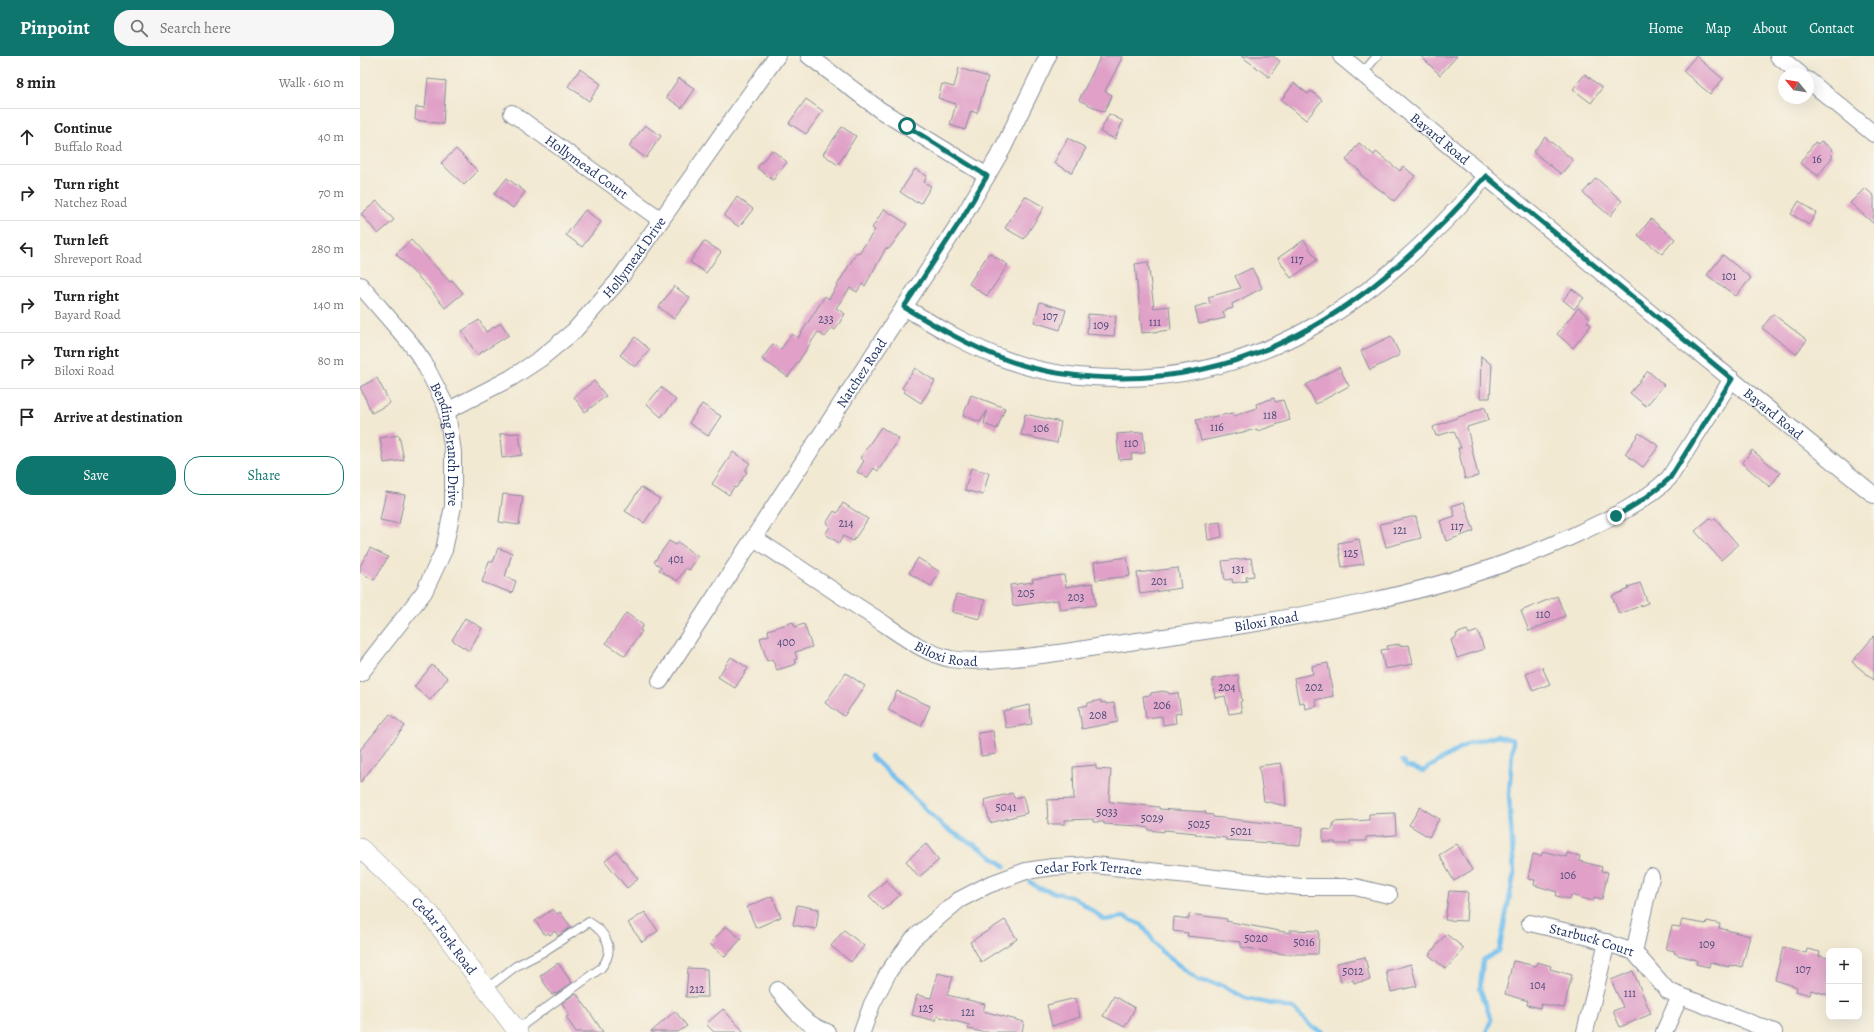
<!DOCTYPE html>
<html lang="en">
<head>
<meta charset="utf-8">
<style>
	:root { --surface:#fff; --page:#f6f6f6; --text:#222; --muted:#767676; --line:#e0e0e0; --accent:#0f766e }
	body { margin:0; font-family:Alegreya,serif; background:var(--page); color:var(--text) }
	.controls { position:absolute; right:12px; bottom:12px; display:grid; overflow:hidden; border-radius:8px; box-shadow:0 4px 16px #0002 }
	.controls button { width:36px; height:36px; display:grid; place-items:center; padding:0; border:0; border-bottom:1px solid var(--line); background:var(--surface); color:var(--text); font:20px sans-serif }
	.compass { position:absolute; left:1418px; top:12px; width:36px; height:36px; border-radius:50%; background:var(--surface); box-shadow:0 4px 16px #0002; rotate:300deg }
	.stop { position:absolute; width:12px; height:12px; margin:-9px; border:3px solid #0f766e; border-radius:50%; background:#fff }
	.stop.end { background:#0f766e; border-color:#fff; box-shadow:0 1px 4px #0008 }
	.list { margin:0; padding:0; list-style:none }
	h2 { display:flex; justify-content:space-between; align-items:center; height:52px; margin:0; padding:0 16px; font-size:17px }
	h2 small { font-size:13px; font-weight:400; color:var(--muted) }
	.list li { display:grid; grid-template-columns:26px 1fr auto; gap:12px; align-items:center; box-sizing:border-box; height:56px; padding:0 16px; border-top:1px solid var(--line) }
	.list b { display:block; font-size:15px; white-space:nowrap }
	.list p { margin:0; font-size:13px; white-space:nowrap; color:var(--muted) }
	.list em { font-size:13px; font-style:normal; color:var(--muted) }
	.actions { display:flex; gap:8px; padding:12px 16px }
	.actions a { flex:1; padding:9px 0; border:1px solid var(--accent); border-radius:16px; text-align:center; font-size:14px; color:var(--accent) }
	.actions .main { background:var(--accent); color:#fff }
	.icon { flex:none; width:22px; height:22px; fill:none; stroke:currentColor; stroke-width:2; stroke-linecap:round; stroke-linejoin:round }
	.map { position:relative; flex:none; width:1514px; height:976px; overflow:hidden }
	header { display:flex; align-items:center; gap:24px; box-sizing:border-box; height:56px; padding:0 20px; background:var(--accent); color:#fff }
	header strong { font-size:19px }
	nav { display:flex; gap:22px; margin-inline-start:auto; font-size:14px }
	.search { width:280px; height:36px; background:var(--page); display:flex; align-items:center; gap:10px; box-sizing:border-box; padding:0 14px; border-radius:16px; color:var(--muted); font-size:15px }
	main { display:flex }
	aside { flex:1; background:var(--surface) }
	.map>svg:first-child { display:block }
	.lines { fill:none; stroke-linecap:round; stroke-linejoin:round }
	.stream { stroke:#74c0ee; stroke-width:4.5 }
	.building { fill:#e0a0c8 }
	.service-casing { stroke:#868c98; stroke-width:10 }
	.minor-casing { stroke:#868c98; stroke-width:18 }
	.tertiary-casing { stroke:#868c98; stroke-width:20 }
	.service { stroke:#fff; stroke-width:8 }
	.minor { stroke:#fff; stroke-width:16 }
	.tertiary { stroke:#fff; stroke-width:19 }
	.route { stroke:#0f766e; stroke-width:5 }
	.labels { text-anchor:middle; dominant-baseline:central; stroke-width:4; stroke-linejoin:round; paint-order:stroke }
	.number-label { font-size:12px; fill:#4c4b78 }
	.street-label { font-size:14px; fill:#1b2f5e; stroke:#f7f3e8 }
</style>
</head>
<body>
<header>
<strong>Pinpoint</strong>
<div class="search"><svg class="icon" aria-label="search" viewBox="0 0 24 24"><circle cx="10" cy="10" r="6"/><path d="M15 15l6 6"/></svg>Search here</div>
<nav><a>Home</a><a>Map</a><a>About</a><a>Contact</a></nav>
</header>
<main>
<aside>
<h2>8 min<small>Walk · 610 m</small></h2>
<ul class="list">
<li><svg class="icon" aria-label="ahead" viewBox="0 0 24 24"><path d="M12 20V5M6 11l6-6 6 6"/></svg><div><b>Continue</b><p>Buffalo Road</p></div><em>40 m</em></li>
<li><svg class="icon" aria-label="right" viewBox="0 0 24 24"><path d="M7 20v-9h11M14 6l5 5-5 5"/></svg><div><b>Turn right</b><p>Natchez Road</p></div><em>70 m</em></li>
<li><svg class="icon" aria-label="left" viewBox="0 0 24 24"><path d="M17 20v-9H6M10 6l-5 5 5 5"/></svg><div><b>Turn left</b><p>Shreveport Road</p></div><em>280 m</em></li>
<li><svg class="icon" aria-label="right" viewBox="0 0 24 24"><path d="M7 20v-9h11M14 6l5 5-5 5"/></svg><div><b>Turn right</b><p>Bayard Road</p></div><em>140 m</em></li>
<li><svg class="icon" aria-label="right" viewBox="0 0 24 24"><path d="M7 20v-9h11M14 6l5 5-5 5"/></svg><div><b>Turn right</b><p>Biloxi Road</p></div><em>80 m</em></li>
<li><svg class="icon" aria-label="arrive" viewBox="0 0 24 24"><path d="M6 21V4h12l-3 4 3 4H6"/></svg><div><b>Arrive at destination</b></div></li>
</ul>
<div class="actions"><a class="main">Save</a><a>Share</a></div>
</aside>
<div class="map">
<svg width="1514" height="976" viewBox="0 0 1514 976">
	<rect width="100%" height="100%" fill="#f7f3e8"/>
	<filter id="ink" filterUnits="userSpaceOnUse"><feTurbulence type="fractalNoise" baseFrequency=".025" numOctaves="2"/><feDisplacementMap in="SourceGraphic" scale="8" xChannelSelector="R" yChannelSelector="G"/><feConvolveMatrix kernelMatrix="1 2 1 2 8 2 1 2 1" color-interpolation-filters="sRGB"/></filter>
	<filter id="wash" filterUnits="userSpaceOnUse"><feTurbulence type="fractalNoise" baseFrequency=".012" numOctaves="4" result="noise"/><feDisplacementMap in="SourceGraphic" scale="16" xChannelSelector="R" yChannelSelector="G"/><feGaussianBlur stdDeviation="0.9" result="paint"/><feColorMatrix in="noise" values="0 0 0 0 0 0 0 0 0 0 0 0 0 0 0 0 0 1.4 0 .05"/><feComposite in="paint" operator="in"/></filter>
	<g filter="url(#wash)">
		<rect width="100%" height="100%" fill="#f2e9d2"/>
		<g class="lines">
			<path class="stream" d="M 511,700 L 585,772 L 618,791 L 645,810
				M 1042,705 L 1046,710 L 1063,715 L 1107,688 L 1137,680 L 1153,684 L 1149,738 L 1154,818 L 1139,895 L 1123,904 L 1120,932 L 1131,964 L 1126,976
				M 670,826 L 678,832 L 715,842 L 745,864 L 764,861 L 782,869 L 801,895 L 838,924 L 862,929 L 885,942 L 934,953 L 953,972 L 963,976"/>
		</g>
		<g id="blocks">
			<path class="building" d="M 741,0 L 763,0 L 745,35 L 752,39 L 744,56 L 719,44 Z
				M 881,0 L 913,0 L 920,5 L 909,21 Z
				M 1061,0 L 1097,0 L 1080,19 Z
				M 1336,0 L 1363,23 L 1350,38 L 1323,15 Z
				M 599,12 L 628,21 L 617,57 L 611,55 L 605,74 L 590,69 L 596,48 L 578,42 L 582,28 L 594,31 Z
				M 220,13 L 241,28 L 229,45 L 208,30 Z
				M 1225,18 L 1242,32 L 1231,47 L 1213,33 Z
				M 319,22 L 335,33 L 322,52 L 306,41 Z
				M 68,23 L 86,25 L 83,68 L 55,64 L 56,51 L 65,52 Z
				M 934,27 L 948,38 L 951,35 L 962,44 L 946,64 L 921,44 Z
				M 446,43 L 463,55 L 446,78 L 429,67 Z
				M 749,58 L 763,65 L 755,83 L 740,76 Z
				M 285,69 L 301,80 L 286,102 L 269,90 Z
				M 482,71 L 496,80 L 478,109 L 463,98 Z
				M 1185,81 L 1213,104 L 1201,118 L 1173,96 Z
				M 708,82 L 726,92 L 712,117 L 694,107 Z
				M 1461,85 L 1473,94 L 1470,97 L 1473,100 L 1458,120 L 1440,107 L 1455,86 L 1458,88 Z
				M 999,87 L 1014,99 L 1016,96 L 1040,115 L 1043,110 L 1055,120 L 1034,145 L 1000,118 L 1001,116 L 986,104 Z
				M 96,93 L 118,115 L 104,129 L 81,107 Z
				M 412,94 L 427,106 L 413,124 L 397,112 Z
				M 555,113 L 567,120 L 564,126 L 571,130 L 561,147 L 558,145 L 557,147 L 540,136 Z
				M 147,122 L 165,136 L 153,152 L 134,138 Z
				M 1236,122 L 1262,145 L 1250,160 L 1223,137 Z
				M 1505,132 L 1514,140 L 1514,168 L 1490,147 Z
				M 665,140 L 684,151 L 664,183 L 645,172 Z
				M 377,141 L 393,153 L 379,171 L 364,160 Z
				M 17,145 L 34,164 L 18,178 L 1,158 Z
				M 1439,145 L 1456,157 L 1449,169 L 1431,158 Z
				M 524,153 L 547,168 L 529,193 L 526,192 L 505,230 L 502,228 L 497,236 L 490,232 L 476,252 L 485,258 L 475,274 L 472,272 L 465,281 L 458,276 L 428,321 L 402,303 L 413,288 L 421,293 L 432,278 L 438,282 L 465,240 L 469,243 L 497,196 L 499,197 L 515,174 L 512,172 Z
				M 225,154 L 241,166 L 222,191 L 206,179 Z
				M 1291,163 L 1315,183 L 1302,198 L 1278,179 Z
				M 51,184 L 90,226 L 92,224 L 103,237 L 85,252 L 69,232 L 36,198 Z
				M 944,184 L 957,204 L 931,222 L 918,202 Z
				M 344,185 L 361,196 L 346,217 L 330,206 Z
				M 629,197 L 648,209 L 627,240 L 609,228 Z
				M 1363,199 L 1391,222 L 1376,240 L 1347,219 Z
				M 788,206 L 794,252 L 809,250 L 811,274 L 782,277 L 775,208 Z
				M 892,212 L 902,232 L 872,248 L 873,252 L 863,255 L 865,262 L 839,268 L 835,251 L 850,247 L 848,241 L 881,232 L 875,220 Z
				M 314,230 L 330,242 L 314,263 L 299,251 Z
				M 1212,233 L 1224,242 L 1214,253 L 1203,244 Z
				M 680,246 L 706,254 L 700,274 L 674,266 Z
				M 1218,252 L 1230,262 L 1227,266 L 1231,269 L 1213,292 L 1197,278 Z
				M 728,258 L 756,260 L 754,280 L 727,278 Z
				M 1413,258 L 1447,284 L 1436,298 L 1402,272 Z
				M 119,264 L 126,276 L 141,267 L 149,279 L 117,299 L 102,275 Z
				M 1031,280 L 1040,299 L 1010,314 L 1001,295 Z
				M 275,281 L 290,294 L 275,311 L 260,299 Z
				M 1121,300 L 1132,309 L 1130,342 L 1120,342 Z
				M 979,311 L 989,330 L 956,348 L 946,329 Z
				M 555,312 L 575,325 L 561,347 L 544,336 L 545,334 L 542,332 Z
				M 1288,315 L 1304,329 L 1286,350 L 1270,337 Z
				M 17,322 L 30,347 L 12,357 L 0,331 Z
				M 234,325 L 246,340 L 225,356 L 214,341 Z
				M 301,331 L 316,344 L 301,361 L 287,348 Z
				M 611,339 L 645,352 L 637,373 L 624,368 L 627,355 L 620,366 L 603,360 Z
				M 914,342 L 915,346 L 923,344 L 930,364 L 898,375 L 897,373 L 841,385 L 836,364 L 873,357 L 874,360 L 897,352 L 896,348 Z
				M 342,348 L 361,360 L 348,380 L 329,367 Z
				M 1125,351 L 1129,364 L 1107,371 L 1118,420 L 1105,423 L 1098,392 L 1101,392 L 1094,375 L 1076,380 L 1073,371 Z
				M 665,358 L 701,366 L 697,387 L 661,379 Z
				M 521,371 L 539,383 L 518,415 L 514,412 L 507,422 L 497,416 L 504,405 L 500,402 Z
				M 783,376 L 785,397 L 771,398 L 772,403 L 759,404 L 757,378 Z
				M 159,377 L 162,399 L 142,402 L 140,378 Z
				M 1279,377 L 1299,390 L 1283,411 L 1265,398 Z
				M 39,379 L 44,404 L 24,407 L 20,382 Z
				M 1392,394 L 1420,417 L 1410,431 L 1382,407 Z
				M 373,396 L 390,407 L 385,415 L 387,416 L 376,432 L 374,431 L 369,439 L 352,428 Z
				M 611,412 L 629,417 L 623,439 L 605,434 Z
				M 281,431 L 300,443 L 284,467 L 265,455 Z
				M 26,436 L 45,439 L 39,468 L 20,464 Z
				M 143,438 L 163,440 L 159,469 L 139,466 Z
				M 1104,446 L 1114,475 L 1086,485 L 1080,465 L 1095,460 L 1092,450 Z
				M 483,447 L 508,463 L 493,485 L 483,480 L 479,487 L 465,478 L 470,471 L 467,466 L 474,455 L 477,457 Z
				M 1051,461 L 1056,461 L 1061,482 L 1026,491 L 1020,468 Z
				M 1350,462 L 1353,464 L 1355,462 L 1378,489 L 1361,504 L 1335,475 Z
				M 860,466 L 862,481 L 848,484 L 846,468 Z
				M 999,483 L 1004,508 L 982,511 L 978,487 Z
				M 309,485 L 316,489 L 318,486 L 338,501 L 329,514 L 326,512 L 317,525 L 299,514 L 301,511 L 294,506 Z
				M 10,492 L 28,501 L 14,524 L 0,516 L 0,510 Z
				M 138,492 L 152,497 L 145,521 L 156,525 L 152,537 L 122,526 L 129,505 L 133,506 Z
				M 767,501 L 770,520 L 736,524 L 734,506 Z
				M 558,502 L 580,516 L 571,530 L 549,517 Z
				M 891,502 L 894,520 L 886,521 L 887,525 L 873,527 L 872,523 L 865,524 L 862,505 Z
				M 818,512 L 821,532 L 780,538 L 777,517 Z
				M 704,519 L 706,531 L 733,527 L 736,549 L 700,554 L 698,544 L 653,550 L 650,529 L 673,526 L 672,523 Z
				M 1280,527 L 1288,547 L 1259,558 L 1252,540 L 1269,533 L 1268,531 Z
				M 596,538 L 625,544 L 620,563 L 592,556 Z
				M 1197,540 L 1205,560 L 1169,575 L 1161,555 Z
				M 266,557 L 283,569 L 280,574 L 282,575 L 265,600 L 246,587 Z
				M 105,562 L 122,572 L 109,595 L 92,584 Z
				M 433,566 L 435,571 L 444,568 L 452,591 L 435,596 L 437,603 L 434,604 L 436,608 L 417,614 L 412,603 L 407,605 L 400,582 L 409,579 L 408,574 Z
				M 1107,574 L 1109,578 L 1118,575 L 1124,593 L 1097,602 L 1091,584 L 1097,581 L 1096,578 Z
				M 1514,580 L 1514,624 L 1492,606 Z
				M 1039,588 L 1039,590 L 1049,589 L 1053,608 L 1025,613 L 1021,594 L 1028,593 L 1027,590 Z
				M 371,601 L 388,612 L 375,632 L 358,621 Z
				M 968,607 L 973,640 L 955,644 L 957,650 L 945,653 L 944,646 L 939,647 L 934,622 L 953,618 L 952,610 Z
				M 72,609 L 88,622 L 70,644 L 54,631 Z
				M 1182,611 L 1190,628 L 1173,635 L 1166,618 Z
				M 486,617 L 505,630 L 484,660 L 465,647 Z
				M 878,619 L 882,645 L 880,646 L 882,656 L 869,658 L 865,640 L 855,642 L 852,623 Z
				M 537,635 L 570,650 L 561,670 L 528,654 Z
				M 804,635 L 805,636 L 808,636 L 809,638 L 818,637 L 821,657 L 815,658 L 816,667 L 803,669 L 802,660 L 786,662 L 783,640 L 791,639 L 791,637 Z
				M 741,644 L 741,647 L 745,646 L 746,648 L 754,647 L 758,666 L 722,673 L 719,651 L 728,649 L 728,647 Z
				M 669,649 L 672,668 L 646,672 L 643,655 Z
				M 30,658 L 45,670 L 0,727 L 0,694 Z
				M 633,675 L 636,698 L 621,700 L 618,677 Z
				M 921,707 L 924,724 L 926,750 L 904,745 L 899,710 Z
				M 736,709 L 736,713 L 751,714 L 749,745 L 751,746 L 799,751 L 799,753 L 846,756 L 845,758 L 853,759 L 853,761 L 943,771 L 940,789 L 866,784 L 866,782 L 836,779 L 836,777 L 804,774 L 804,776 L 789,774 L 789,772 L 778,770 L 744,768 L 744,766 L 733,766 L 733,763 L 705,764 L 705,768 L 688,768 L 687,744 L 714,743 L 713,711 Z
				M 652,737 L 654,742 L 663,740 L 667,757 L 630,767 L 624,744 Z
				M 1060,751 L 1079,763 L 1069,781 L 1049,769 Z
				M 1035,757 L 1036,779 L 1006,781 L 1006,785 L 990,785 L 990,788 L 975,788 L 975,786 L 963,786 L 963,773 L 972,774 L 974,766 L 1009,764 L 1009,758 Z
				M 566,788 L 579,804 L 559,821 L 546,805 Z
				M 1097,788 L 1112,814 L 1094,825 L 1079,799 Z
				M 257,796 L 278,823 L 267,832 L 245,805 Z
				M 1186,796 L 1206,801 L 1207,797 L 1220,800 L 1219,805 L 1242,811 L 1241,815 L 1248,816 L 1242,843 L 1234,841 L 1234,844 L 1229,844 L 1211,839 L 1210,843 L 1196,840 L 1197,836 L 1174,829 L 1175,824 L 1168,823 L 1173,798 L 1181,800 L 1182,797 Z
				M 526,824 L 540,839 L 523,854 L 509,840 Z
				M 1089,835 L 1108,836 L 1106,865 L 1085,864 Z
				M 412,840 L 421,861 L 396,872 L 387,851 Z
				M 437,849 L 459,853 L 456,873 L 433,869 Z
				M 193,853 L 197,858 L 200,856 L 211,871 L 198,880 L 195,875 L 190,879 L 188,877 L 185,879 L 175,865 Z
				M 285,856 L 298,875 L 282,886 L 268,867 Z
				M 829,858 L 867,863 L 866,865 L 930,877 L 930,874 L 959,875 L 958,898 L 924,898 L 881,891 L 881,886 L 827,880 L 828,877 L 813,875 L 814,861 L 829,863 Z
				M 645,864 L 657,883 L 621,906 L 610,886 Z
				M 1322,864 L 1346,868 L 1347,865 L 1360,868 L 1359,872 L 1390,880 L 1382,911 L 1374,909 L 1373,910 L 1369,909 L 1369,911 L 1350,906 L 1349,911 L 1336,908 L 1337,904 L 1318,899 L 1314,897 L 1315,895 L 1306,893 L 1312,870 L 1320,871 Z
				M 366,870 L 381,883 L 365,901 L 350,888 Z
				M 484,874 L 504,890 L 491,906 L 471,890 Z
				M 1086,878 L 1104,892 L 1086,913 L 1069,899 Z
				M 1423,891 L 1446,897 L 1447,893 L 1460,896 L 1459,900 L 1469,902 L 1469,939 L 1451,934 L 1450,939 L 1436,935 L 1437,931 L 1415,924 Z
				M 1005,901 L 1010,924 L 994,927 L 993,924 L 981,926 L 977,907 Z
				M 1153,905 L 1176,910 L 1177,906 L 1191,910 L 1190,913 L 1212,919 L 1204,952 L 1181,948 L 1180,952 L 1167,949 L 1168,945 L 1145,938 Z
				M 198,907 L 212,927 L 196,938 L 195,937 L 192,939 L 180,920 Z
				M 1051,908 L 1057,930 L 1031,936 L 1026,915 Z
				M 328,912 L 347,913 L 348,941 L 326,941 Z
				M 1273,915 L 1291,958 L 1260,971 L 1253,955 L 1263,951 L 1251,924 Z
				M 578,917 L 593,921 L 587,939 L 625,948 L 623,955 L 664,966 L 662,976 L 622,976 L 608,973 L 609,969 L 577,960 L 576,965 L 552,959 L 557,939 L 571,942 Z
				M 216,937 L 229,955 L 243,976 L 216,976 L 206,961 L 209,959 L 202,947 Z
				M 754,940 L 775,952 L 765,971 L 743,960 Z
				M 716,942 L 720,961 L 692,970 L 687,949 Z
				M 363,953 L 384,976 L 354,976 L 346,968 Z
				M 315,955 L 327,970 L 318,976 L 291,976 Z"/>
		</g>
	</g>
	<g filter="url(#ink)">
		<use href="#blocks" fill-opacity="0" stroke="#868c98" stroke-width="1"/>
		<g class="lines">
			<g class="service-casing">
				<path id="service" d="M 1002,18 L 1017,0
					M 126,933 L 156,910 L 183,896 L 229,866 C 247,877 256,894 241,912 L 156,974"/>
			</g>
			<g class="minor-casing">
				<g id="minor">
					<path d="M 449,0 L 520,54 L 627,120"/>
					<path id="s1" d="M 981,0 L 1301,266 L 1514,439"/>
					<path d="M 1418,0 L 1440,18"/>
					<path d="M 1448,24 L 1514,78"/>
					<path id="s2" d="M 152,57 L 301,164"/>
					<path id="s3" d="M 0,229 L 51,288 L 63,305 L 86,350 L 93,396 L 93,450 L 84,494 L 64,536 L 0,618"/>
					<path d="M 544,251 C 577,271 611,291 647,304 C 684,318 723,322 762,322 C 916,322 1030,232 1126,120"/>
					<path id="s4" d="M 87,355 L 151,322 L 180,303 L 214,275 L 258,225 L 417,0"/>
					<path id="s5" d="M 394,482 C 434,508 473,535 514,561 C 537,576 563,597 591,603 C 608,606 624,605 641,603 C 682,601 722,593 763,587 C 914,565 1068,545 1208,482 C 1245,465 1280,450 1309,422 L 1372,323"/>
					<path id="s6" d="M 300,625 L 603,161 L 643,92 L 688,0"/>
					<path id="s7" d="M 1170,867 L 1229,881 L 1274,896 L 1308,935 L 1414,976"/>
					<path d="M 1274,896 L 1291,821"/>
					<path d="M 418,934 C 432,952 444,968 467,976"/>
					<path id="s8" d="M 502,976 L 512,948 L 529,915 L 553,883 L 599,844 L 628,829 L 666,815 L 693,811 L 734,809 L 941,831 L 995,831 L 1029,839"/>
					<path d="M 1225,976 L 1247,886"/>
					<path d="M 1304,976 L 1320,940"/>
				</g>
			</g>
			<g class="tertiary-casing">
				<g id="tertiary">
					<path id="s9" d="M 0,792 L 70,858 L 158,976"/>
				</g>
			</g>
			<use href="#service" class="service"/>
			<use href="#minor" class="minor"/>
			<use href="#tertiary" class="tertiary"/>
		</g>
	</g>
	<g class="lines" filter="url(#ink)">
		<path class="route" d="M 547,70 L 627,120 L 603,161 L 544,251 C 577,271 611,291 647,304 C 684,318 723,322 762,322 C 916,322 1030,232 1126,120 L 1372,323 L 1310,422 C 1293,438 1276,449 1256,460"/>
	</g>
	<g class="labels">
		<g class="number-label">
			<text x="1457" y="103">16</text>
			<text x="937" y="203">117</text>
			<text x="1369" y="220">101</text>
			<text x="690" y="260">107</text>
			<text x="466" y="263">233</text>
			<text x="795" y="266">111</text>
			<text x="741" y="269">109</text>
			<text x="910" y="359">118</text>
			<text x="857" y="371">116</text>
			<text x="681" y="372">106</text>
			<text x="771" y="387">110</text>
			<text x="486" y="467">214</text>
			<text x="1097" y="470">117</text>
			<text x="1040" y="474">121</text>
			<text x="991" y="497">125</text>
			<text x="316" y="503">401</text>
			<text x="878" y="513">131</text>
			<text x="799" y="525">201</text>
			<text x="666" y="537">205</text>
			<text x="716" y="541">203</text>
			<text x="1183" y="558">110</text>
			<text x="426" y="586">400</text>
			<text x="867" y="631">204</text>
			<text x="954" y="631">202</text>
			<text x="802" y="649">206</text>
			<text x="738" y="659">208</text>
			<text x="646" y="751">5041</text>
			<text x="747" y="756">5033</text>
			<text x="792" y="762">5029</text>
			<text x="839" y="768">5025</text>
			<text x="881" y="775">5021</text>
			<text x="1208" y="819">106</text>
			<text x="896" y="882">5020</text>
			<text x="944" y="886">5016</text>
			<text x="1347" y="888">109</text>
			<text x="1443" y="913">107</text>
			<text x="993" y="915">5012</text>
			<text x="1178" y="929">104</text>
			<text x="337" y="933">212</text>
			<text x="1270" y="937">111</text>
			<text x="566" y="952">125</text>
			<text x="608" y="956">121</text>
		</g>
		<g class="street-label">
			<text stroke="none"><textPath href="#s1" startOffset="129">Bayard Road</textPath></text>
			<text stroke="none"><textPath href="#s2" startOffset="92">Hollymead Court</textPath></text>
			<text stroke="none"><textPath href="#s4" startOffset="246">Hollymead Drive</textPath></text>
			<text stroke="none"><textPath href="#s6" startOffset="368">Natchez Road</textPath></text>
			<text stroke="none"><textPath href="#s1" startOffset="561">Bayard Road</textPath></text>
			<text stroke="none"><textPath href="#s3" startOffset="187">Bending Branch Drive</textPath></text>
			<text stroke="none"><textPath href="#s5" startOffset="550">Biloxi Road</textPath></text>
			<text stroke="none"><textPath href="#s5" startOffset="226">Biloxi Road</textPath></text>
			<text stroke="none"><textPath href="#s8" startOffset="303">Cedar Fork Terrace</textPath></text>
			<text stroke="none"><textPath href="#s9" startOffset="122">Cedar Fork Road</textPath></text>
			<text stroke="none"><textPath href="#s7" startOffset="64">Starbuck Court</textPath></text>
		</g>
	</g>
</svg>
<div class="controls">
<button>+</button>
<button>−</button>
</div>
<svg class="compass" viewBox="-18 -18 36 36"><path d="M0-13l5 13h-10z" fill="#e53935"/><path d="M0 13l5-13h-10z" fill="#767676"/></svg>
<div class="stop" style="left:547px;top:70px"></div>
<div class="stop end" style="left:1256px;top:460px"></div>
</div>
</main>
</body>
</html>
